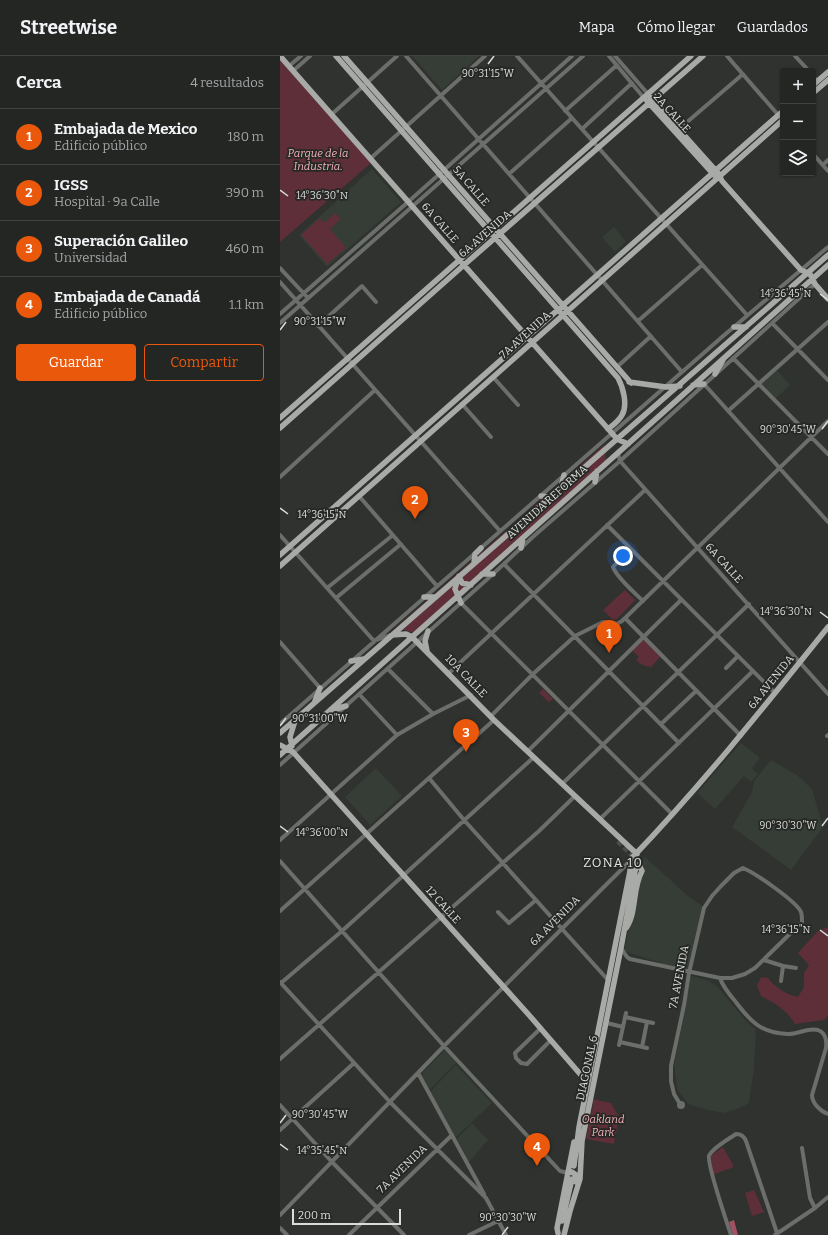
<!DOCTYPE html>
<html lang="es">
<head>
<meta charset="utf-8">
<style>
	:root { --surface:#232623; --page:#2f3230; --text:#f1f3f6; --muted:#a3a5a6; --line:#404341; --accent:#ea580c }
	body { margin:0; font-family:Bitter,serif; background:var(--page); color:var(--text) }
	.controls { position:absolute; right:12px; top:12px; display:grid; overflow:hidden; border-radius:4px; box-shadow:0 1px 3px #0004 }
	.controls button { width:36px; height:36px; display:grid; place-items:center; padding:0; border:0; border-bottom:1px solid var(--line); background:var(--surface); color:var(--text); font:20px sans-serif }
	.scale { position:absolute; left:12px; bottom:10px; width:109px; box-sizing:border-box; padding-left:4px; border:2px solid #dbdddb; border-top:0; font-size:11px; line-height:14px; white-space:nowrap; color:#dbdddb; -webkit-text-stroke:3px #252825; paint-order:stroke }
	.you { position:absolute; left:343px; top:500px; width:14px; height:14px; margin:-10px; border:3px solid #fff; border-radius:50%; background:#1a73e8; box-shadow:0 0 0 6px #1a73e833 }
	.badge { display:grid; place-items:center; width:26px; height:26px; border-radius:50%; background:var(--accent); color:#fff; font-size:13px; font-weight:700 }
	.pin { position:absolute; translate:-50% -33px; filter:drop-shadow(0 1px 2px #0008) }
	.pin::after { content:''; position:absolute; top:21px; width:14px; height:12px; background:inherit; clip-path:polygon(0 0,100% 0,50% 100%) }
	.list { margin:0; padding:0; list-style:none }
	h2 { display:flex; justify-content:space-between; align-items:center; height:52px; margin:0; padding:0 16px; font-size:17px }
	h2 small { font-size:13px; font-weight:400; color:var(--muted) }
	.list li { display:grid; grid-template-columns:26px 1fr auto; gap:12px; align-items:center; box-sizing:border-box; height:56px; padding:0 16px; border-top:1px solid var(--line) }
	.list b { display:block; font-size:15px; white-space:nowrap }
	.list p { margin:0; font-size:13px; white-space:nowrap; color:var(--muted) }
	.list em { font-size:13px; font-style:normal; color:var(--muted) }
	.actions { display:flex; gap:8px; padding:12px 16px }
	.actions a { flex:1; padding:9px 0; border:1px solid var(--accent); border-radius:4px; text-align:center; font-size:14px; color:var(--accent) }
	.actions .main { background:var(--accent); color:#fff }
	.icon { flex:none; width:22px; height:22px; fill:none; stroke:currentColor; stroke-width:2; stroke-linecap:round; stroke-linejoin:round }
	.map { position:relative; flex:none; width:548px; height:1179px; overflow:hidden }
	header { display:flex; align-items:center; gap:24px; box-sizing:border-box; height:56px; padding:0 20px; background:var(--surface); border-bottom:1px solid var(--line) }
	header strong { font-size:19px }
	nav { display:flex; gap:22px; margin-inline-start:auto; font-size:14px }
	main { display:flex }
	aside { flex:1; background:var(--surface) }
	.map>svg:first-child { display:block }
	.built { fill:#353d36 }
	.green { fill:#5e2f39 }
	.water { fill:#a15162 }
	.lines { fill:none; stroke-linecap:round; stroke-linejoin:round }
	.major-tunnel { stroke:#494c49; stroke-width:5.5; stroke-dasharray:5.5 3; stroke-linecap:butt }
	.minor { stroke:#6c6e6c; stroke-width:4 }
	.major { stroke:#a7aaa7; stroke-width:5.5 }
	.ticks { fill:none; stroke:#dbdddb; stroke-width:1.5 }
	.labels { text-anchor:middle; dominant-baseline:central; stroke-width:3.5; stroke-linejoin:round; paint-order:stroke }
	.street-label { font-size:11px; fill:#dbdddb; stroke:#252825 }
	.park-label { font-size:11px; font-style:italic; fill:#f4afba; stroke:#252825 }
	.quarter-label { font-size:13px; letter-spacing:1px; fill:#dee1de; stroke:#252825 }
	.ticks-label { font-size:10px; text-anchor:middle; fill:#dbdddb; stroke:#252825; stroke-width:3.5; stroke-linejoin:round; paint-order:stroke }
</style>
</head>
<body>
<header>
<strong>Streetwise</strong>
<nav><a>Mapa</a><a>Cómo llegar</a><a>Guardados</a></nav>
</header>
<main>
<aside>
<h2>Cerca<small>4 resultados</small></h2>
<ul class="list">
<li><span class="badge">1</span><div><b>Embajada de Mexico</b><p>Edificio público</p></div><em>180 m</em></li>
<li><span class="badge">2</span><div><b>IGSS</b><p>Hospital · 9a Calle</p></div><em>390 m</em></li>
<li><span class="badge">3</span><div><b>Superación Galileo</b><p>Universidad</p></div><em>460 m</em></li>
<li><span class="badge">4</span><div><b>Embajada de Canadá</b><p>Edificio público</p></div><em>1.1 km</em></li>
</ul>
<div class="actions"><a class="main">Guardar</a><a>Compartir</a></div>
</aside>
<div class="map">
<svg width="548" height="1179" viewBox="0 0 548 1179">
	<rect width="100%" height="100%" fill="#2f322f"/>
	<path class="built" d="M 132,0 L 199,0 L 162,34 Z
		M 92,113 L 121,146 L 47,211 L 19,179 Z
		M 334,171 L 346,186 L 335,196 L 322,181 Z
		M 497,314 L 510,329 L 494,344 L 480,329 Z
		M 461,687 L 480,702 L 472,712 L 478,718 L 471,726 L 464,720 L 435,753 L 417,737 Z
		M 491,704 L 517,719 L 532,733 L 543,771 L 511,814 L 452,771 L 472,736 L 474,725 Z
		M 96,712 L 122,740 L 90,769 L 65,741 Z
		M 364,800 L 408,840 L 424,851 L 408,916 L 344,895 Z
		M 411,920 L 427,924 L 438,931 L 465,964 L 475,973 L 476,976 L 474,1011 L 469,1047 L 460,1052 L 444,1057 L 424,1053 L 408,1048 L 397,1033 L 394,1009 Z
		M 165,994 L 177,1006 L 149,1034 L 141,1018 Z
		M 176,1009 L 212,1047 L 175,1082 L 150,1036 Z
		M 192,1067 L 208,1084 L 189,1106 L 177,1083 Z"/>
	<path class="green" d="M 0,3 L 91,107 L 0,186 Z
		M 55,157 L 61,163 L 50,173 L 66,192 L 47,208 L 21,179 L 40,162 L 44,167 Z
		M 324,389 L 326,404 L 137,574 L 132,577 C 125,572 118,574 110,577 Z
		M 345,534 L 355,544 L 337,563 L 333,564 L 323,554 Z
		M 364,583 L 381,600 L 371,611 C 364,610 361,609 356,604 L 359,601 L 352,594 Z
		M 263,633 L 273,643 L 269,646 L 259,637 Z
		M 548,871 L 548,960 L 544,964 L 515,968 C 507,954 495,947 481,940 L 477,930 L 481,921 L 488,922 C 496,932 505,938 518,941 L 524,931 L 524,917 L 529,909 L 518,897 L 538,875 Z
		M 312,1043 L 331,1047 L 339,1061 L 334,1088 L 311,1084 L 306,1082 L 313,1049 Z
		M 443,1091 L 454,1111 L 432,1119 L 429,1104 L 433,1098 Z
		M 474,1134 L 484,1156 L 472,1160 L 465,1137 Z"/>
	<path class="water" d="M 454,1164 L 458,1179 L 453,1179 L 449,1166 Z"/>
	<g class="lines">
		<path class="major-tunnel" d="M 338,785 L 354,801 L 356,810"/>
		<path class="minor" d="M 126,0 L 402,316
			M 237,0 L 467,259
			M 329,0 L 364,42
			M 335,0 L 368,38
			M 447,0 L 500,61
			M 515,0 L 529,15
			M 9,10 L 21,0
			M 13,15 L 30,0
			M 533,20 L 537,25
			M 285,55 L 337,9
			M 52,58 L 117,0
			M 302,73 L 352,27
			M 399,73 L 463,18
			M 533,98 L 548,115
			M 91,102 L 205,0
			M 543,109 L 548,104
			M 229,118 L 292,62
			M 0,212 L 28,242
			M 0,226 L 220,475
			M 0,258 L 128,146 L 292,0
			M 358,265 L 422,209
			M 0,267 L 303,0
			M 492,267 L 548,324
			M 38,270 L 82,230 L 96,246
			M 453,302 L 548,398
			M 337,311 L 371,280
			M 213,321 L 238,349
			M 424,328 L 548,466
			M 182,348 L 211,381
			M 448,355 L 548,266
			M 338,397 L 340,405 L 548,638
			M 0,421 L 95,334
			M 79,440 L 157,530
			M 327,469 L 495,637
			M 0,479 L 94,585 L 110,579
			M 350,493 L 333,511 C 337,522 354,536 363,545
			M 224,508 L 399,687
			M 47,532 L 113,479
			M 56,542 L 121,488
			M 181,547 L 392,758
			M 345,562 L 461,680
			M 0,586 L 40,632
			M 446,612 L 458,600
			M 108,613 L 153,658
			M 169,617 L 365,434
			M 79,638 L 117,679
			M 211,660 L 253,618 L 295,580 L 323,566 L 337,568 L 342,565 L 548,365
			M 0,668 L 442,281 L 548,191
			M 381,668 L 416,635
			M 547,680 L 548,679
			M 248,695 L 401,544
			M 0,709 L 213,518 L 255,479 L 340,405 L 535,228
			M 149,722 L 184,764 L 328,924
			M 282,728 L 469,548
			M 320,763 L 473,615
			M 0,784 L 117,679 L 153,658 L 191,639
			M 0,805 L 164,990 L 280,1115 L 288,1117
			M 0,855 L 214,664
			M 218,856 L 229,867 L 256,844
			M 341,892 L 347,901 L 350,903 L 440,922 L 452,922 L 465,918 L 475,912 L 522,866 C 522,863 522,859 521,856 C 516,845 475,817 463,812 L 454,817 L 441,830 L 432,840 L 424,852 L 409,917 L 404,949 L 391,1010 L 391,1025 L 394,1038 L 400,1048
			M 484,904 L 503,910 L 501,925
			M 503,910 L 516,912
			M 440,922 C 443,931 449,938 455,945 C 470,965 481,977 507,978 C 517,979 528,971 538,974 C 546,977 547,984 546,992 L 532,1039 C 532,1047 540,1055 548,1058
			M 0,926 L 110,1046 L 206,1142 L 226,1179
			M 1,927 L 62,875 L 254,701
			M 345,961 L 373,967
			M 327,967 L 343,971
			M 261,972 L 235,997 L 236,1002 L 241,1007 L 247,1008 L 271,984
			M 340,986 L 367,992
			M 339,989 L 346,957
			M 362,991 L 367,966
			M 0,1003 L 259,775 L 295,740
			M 138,1017 L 204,1138
			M399 1049a2 2 0 1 1 4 0a2 2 0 1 1-4 0Z
			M 0,1049 L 52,1106 L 124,1179
			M 0,1074 L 74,1007
			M 522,1092 L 530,1142 L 535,1152
			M 0,1159 L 164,990 L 350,805
			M 0,1172 L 7,1179
			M 69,1179 L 172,1079
			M 189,1179 L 218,1165
			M 451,1179 C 447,1167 427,1108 429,1100 C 432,1092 449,1083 456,1078 C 461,1078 464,1080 466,1085 L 497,1177
			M 495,1179 L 535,1152 L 548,1141"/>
		<path class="major" d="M 0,0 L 337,383 L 348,388
			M 56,0 L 338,322 C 343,331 348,349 342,359 C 339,365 333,369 328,373
			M 64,0 L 351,327
			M 533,29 L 548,16
			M 533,37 L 548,24
			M 371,42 L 438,117 L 442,125 L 521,214 L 530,218 L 535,228 L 548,243
			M 367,45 L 434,119
			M 454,271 L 466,271
			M 435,318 L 443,304
			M 349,326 L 386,331 L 400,330
			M 413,329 L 424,328
			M 0,362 L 411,0
			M 0,372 L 184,209 L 423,0
			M 315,426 L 317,415
			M 281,431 L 284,419
			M 261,440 L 269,441
			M 241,492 L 243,482
			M 0,499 L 503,55
			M 194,507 L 195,498 L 201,492
			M 0,510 L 503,64
			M 202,518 L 213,518
			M 179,520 L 182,527 L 191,529
			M 178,522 L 175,533 L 181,547
			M 144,541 L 155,541
			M 112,579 L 126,578 L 132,581 L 214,664 L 357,798
			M 147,595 L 145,585 L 148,575
			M 71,605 L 84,603
			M 35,645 L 40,632
			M 52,654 L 66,650
			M 0,677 L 548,199
			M 0,689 L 13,696 L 21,705 L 249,959 L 307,1026
			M 12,690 L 10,681 L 15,665
			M 0,699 L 548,209
			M 346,872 C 357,857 352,833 362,815 L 359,809 L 354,810
			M 294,1110 L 299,1071 L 350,815 L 350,804 C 421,730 484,651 548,571
			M 288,1117 L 292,1116 L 296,1119 L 296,1126
			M 282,1165 L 292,1123
			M 278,1177 L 277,1172 L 294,1086
			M 284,1179 L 290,1155 L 300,1123 L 302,1085 L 341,892 L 356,810"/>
	</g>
	<path class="ticks" d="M 208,8 L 214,0M 0,134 L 8,140M 540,238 L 548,244M 0,274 L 6,266M 542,373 L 548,365M 0,452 L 8,458M 540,556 L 548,562M 0,670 L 6,662M 0,770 L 8,776M 542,770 L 548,762M 540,874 L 548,880M 0,1067 L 6,1059M 0,1088 L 8,1094M 222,1179 L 228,1171"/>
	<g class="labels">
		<g class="street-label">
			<text transform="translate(392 57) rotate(48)">2A CALLE</text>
			<text transform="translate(191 130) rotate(49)">5A CALLE</text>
			<text transform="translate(160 167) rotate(49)">6A CALLE</text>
			<text transform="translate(205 178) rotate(-41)">6A AVENIDA</text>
			<text transform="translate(245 279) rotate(-42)">7A AVENIDA</text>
			<text transform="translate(267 446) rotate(-42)">AVENIDA REFORMA</text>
			<text transform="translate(444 507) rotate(48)">6A CALLE</text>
			<text transform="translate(186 620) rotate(46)">10A CALLE</text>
			<text transform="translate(491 626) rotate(-51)">6A AVENIDA</text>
			<text transform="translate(163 849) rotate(48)">12 CALLE</text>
			<text transform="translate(275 865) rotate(-45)">6A AVENIDA</text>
			<text transform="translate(399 921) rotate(-79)">7A AVENIDA</text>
			<text transform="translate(307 1012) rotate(-78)">DIAGONAL 6</text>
			<text transform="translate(122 1113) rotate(-44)">7A AVENIDA</text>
		</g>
		<g class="park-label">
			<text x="38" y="97">Parque de la<tspan x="38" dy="13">Industria.</tspan></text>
			<text x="323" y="1063">Oakland<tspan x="323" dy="13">Park</tspan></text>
		</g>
		<g class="quarter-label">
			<text x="333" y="806">ZONA 10</text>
		</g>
	</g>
	<g class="ticks-label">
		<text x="208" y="21">90°31'15"W</text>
		<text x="42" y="143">14°36'30"N</text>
		<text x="506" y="241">14°36'45"N</text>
		<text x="40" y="269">90°31'15"W</text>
		<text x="508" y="377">90°30'45"W</text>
		<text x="42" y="462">14°36'15"N</text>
		<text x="506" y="559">14°36'30"N</text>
		<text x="40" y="666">90°31'00"W</text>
		<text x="508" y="773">90°30'30"W</text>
		<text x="42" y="780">14°36'00"N</text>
		<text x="506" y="877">14°36'15"N</text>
		<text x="40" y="1062">90°30'45"W</text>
		<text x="42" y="1098">14°35'45"N</text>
		<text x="228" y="1165">90°30'30"W</text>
	</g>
</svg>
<div class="controls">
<button>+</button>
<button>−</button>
<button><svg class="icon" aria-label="layers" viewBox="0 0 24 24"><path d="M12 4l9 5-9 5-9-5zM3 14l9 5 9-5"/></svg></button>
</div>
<div class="scale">200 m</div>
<div class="you"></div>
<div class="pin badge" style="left:329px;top:597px">1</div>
<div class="pin badge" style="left:135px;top:463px">2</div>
<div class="pin badge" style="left:186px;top:696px">3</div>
<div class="pin badge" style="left:257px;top:1110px">4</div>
</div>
</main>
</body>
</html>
